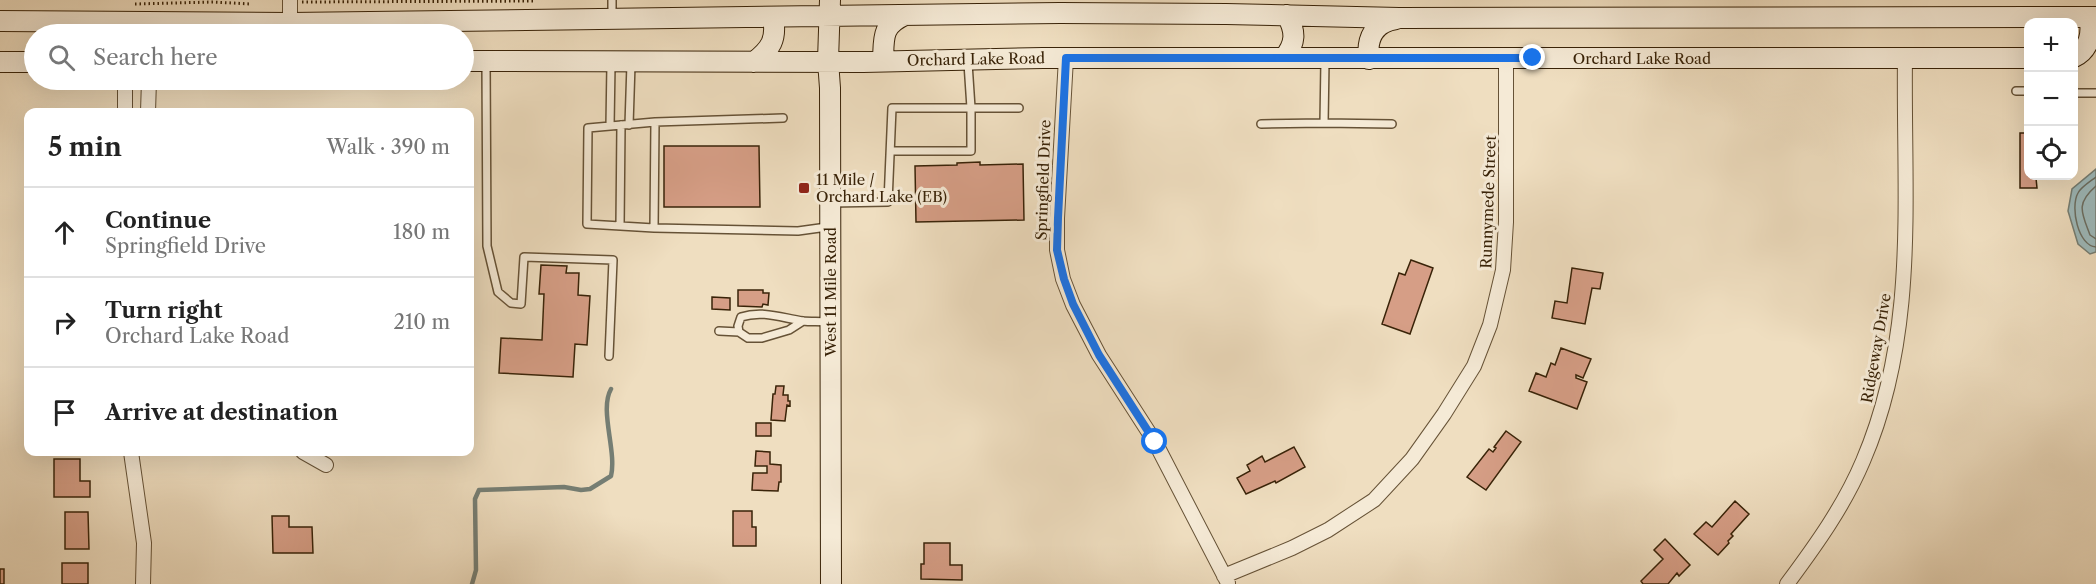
<!DOCTYPE html>
<html lang="en">
<head>
<meta charset="utf-8">
<style>
	:root { --surface:#fff; --page:#f6f6f6; --text:#222; --muted:#767676; --line:#e0e0e0 }
	body { margin:0; font-family:"Libre Caslon Text",serif; background:var(--page); color:var(--text) }
	.controls { position:absolute; right:18px; top:18px; display:grid; overflow:hidden; border-radius:12px; box-shadow:0 6px 24px #0002 }
	.controls button { width:54px; height:54px; display:grid; place-items:center; padding:0; border:0; border-bottom:2px solid var(--line); background:var(--surface); color:var(--text); font:30px sans-serif }
	.stop { position:absolute; width:18px; height:18px; margin:-14px; border:4px solid #1a73e8; border-radius:50%; background:#fff }
	.stop.end { background:#1a73e8; border-color:#fff; box-shadow:0 2px 6px #0008 }
	.list { margin:0; padding:0; list-style:none }
	h2 { display:flex; justify-content:space-between; align-items:center; height:78px; margin:0; padding:0 24px; font-size:26px }
	h2 small { font-size:20px; font-weight:400; color:var(--muted) }
	.list li { display:grid; grid-template-columns:39px 1fr auto; gap:18px; align-items:center; box-sizing:border-box; height:90px; padding:0 24px; border-top:2px solid var(--line) }
	.list b { display:block; font-size:22px; white-space:nowrap }
	.list p { margin:0; font-size:20px; white-space:nowrap; color:var(--muted) }
	.list em { font-size:20px; font-style:normal; color:var(--muted) }
	.icon { flex:none; width:33px; height:33px; fill:none; stroke:currentColor; stroke-width:2; stroke-linecap:round; stroke-linejoin:round }
	.map { position:relative; flex:none; width:2096px; height:584px; overflow:hidden }
	.search { position:absolute; background:var(--surface); box-shadow:0 6px 24px #0002; left:24px; top:24px; width:450px; height:66px; display:flex; align-items:center; gap:15px; box-sizing:border-box; padding:0 21px; border-radius:33px; color:var(--muted); font-size:22px }
	.panel { position:absolute; background:var(--surface); box-shadow:0 6px 24px #0002; left:24px; top:108px; width:450px; height:348px; border-radius:12px }
	.map>svg:first-child { display:block }
	.water { fill:#9dbabc; stroke:#757e74; stroke-width:1.5 }
	.lines { fill:none; stroke-linecap:round; stroke-linejoin:round }
	.shore { stroke:#6b6e62; stroke-width:1.5 }
	.stream { stroke:#757e74; stroke-width:4.5 }
	.building { fill:#d69e86; stroke:#392308; stroke-width:1.5 }
	.lane-casing { stroke:#665236; stroke-width:10 }
	.street-casing { stroke:#665236; stroke-width:16 }
	.secondary-casing { stroke:#392308; stroke-width:22 }
	.path { stroke:#392308; stroke-width:3; stroke-dasharray:1.5 3; stroke-linecap:butt }
	.lane { stroke:#f5ead6; stroke-width:7 }
	.street { stroke:#f5ead6; stroke-width:14 }
	.secondary { stroke:#f5ead6; stroke-width:20 }
	.route { stroke:#1a73e8; stroke-width:8 }
	.poi-dot { fill:#8f2418; stroke:#f5ead6; stroke-width:2 }
	.labels { text-anchor:middle; dominant-baseline:central; stroke-width:6; stroke-linejoin:round; paint-order:stroke }
	.street-label { font-size:15px; fill:#392308; stroke:#f5ead6 }
	.poi-label { font-size:15px; fill:#392308; stroke:#f5ead6; text-anchor:start }
</style>
</head>
<body>
<div class="map">
<svg width="2096" height="584" viewBox="0 0 2096 584">
	<rect width="100%" height="100%" fill="#efdec0"/>
	<filter id="stains"><feTurbulence type="fractalNoise" baseFrequency=".00333" numOctaves="4"/><feColorMatrix values="0 0 0 0 .2 0 0 0 0 .09 0 0 0 0 .02 0 0 0 .5 -.17"/></filter>
	<radialGradient id="worn" r=".72"><stop offset=".6" stop-color="#630" stop-opacity="0"/><stop offset="1" stop-color="#630" stop-opacity=".3"/></radialGradient>
	<path class="water" d="M 2096,169 L 2096,252 L 2090,254 L 2078,244 L 2068,211 L 2072,189 Z"/>
	<g class="lines">
		<path class="shore" d="M 2096,177 C 2091,181 2081,187 2078,193 C 2070,207 2078,246 2096,247
			M 2096,186 C 2075,204 2082,213 2090,235 L 2096,239"/>
		<path class="stream" d="M 472,584 L 476,570 L 475,499 L 479,490 L 564,487 L 581,490 L 590,489 L 611,476 C 617,451 599,410 611,389"/>
	</g>
	<path class="building" d="M 2020,133 L 2028,133 L 2028,176 L 2048,176 L 2048,178 L 2036,178 L 2037,188 L 2020,188 Z
		M 664,146 L 759,146 L 760,207 L 664,207 Z
		M 980,162 L 980,165 L 1023,164 L 1024,220 L 916,222 L 915,166 L 957,165 L 957,163 Z
		M 1411,260 L 1433,268 L 1410,334 L 1382,324 L 1399,273 L 1405,275 Z
		M 541,265 L 567,266 L 566,273 L 579,273 L 578,295 L 590,296 L 587,345 L 575,344 L 573,377 L 499,373 L 501,338 L 542,340 L 544,294 L 539,294 Z
		M 1572,268 L 1603,273 L 1600,289 L 1592,288 L 1585,324 L 1552,318 L 1555,301 L 1567,303 Z
		M 738,290 L 763,290 L 763,293 L 769,293 L 768,305 L 763,304 L 762,307 L 738,306 Z
		M 712,297 L 730,298 L 730,310 L 712,309 Z
		M 1561,348 L 1591,359 L 1583,378 L 1576,375 L 1576,378 L 1587,382 L 1577,409 L 1529,391 L 1536,373 L 1546,377 L 1551,363 L 1555,365 Z
		M 776,386 L 784,386 L 783,395 L 788,395 L 788,401 L 790,401 L 790,406 L 787,405 L 785,421 L 771,420 L 773,394 L 775,394 Z
		M 756,423 L 771,423 L 771,436 L 756,436 Z
		M 1506,431 L 1521,442 L 1486,490 L 1467,477 L 1489,449 L 1493,452 L 1496,448 L 1494,447 Z
		M 1294,447 L 1305,467 L 1276,483 L 1275,481 L 1246,494 L 1237,478 L 1250,471 L 1247,465 L 1262,456 L 1265,462 Z
		M 756,451 L 770,452 L 770,464 L 781,465 L 781,482 L 779,482 L 778,491 L 752,490 L 753,473 L 767,473 L 767,466 L 755,466 Z
		M 54,459 L 80,459 L 80,481 L 90,481 L 90,497 L 54,497 Z
		M 1735,501 L 1749,514 L 1731,534 L 1733,536 L 1728,541 L 1729,543 L 1718,555 L 1694,534 L 1706,522 L 1712,527 Z
		M 733,511 L 752,511 L 752,527 L 756,527 L 756,546 L 733,546 Z
		M 65,512 L 88,512 L 89,549 L 65,549 Z
		M 272,516 L 289,516 L 289,527 L 312,527 L 313,553 L 273,553 Z
		M 1665,539 L 1690,565 L 1679,576 L 1677,573 L 1668,584 L 1643,584 L 1641,581 L 1663,559 L 1654,550 Z
		M 924,543 L 950,543 L 950,565 L 962,565 L 962,580 L 921,579 L 921,564 L 924,564 Z
		M 62,563 L 88,563 L 88,584 L 62,584 Z
		M 0,569 L 4,569 L 4,584 L 0,584 Z"/>
	<g class="lines">
		<g class="lane-casing">
			<path id="lane" d="M 612,18 L 612,0
				M 486,63 L 487,246 L 498,292 L 511,303 L 521,304 L 524,257 L 613,260 L 609,356
				M 2016,91 L 2028,91
				M 2074,93 L 2096,93
				M 655,122 L 654,228 L 798,231 L 827,227
				M 1324,123 L 1392,124
				M 1261,124 L 1324,123 L 1325,61
				M 629,125 L 631,64
				M 610,126 L 611,64
				M 891,151 L 971,151 L 971,108 L 1019,108
				M 831,203 L 888,202 L 892,108 L 971,108 L 968,63
				M 620,226 L 621,125
				M 654,228 L 587,224 L 588,128 L 655,122 L 783,118
				M 719,331 L 739,332 L 748,338 L 762,338 L 789,330 L 803,321
				M 739,332 L 738,326 L 741,317 C 763,310 782,318 803,321 C 811,322 820,321 827,322"/>
		</g>
		<g class="street-casing">
			<path id="street" d="M 290,0 L 290,23
				M 1066,58 L 1057,218 L 1057,250 L 1063,279 L 1073,305 L 1099,355 L 1155,442 L 1228,583
				M 125,80 L 125,112
				M 148,112 L 149,80
				M 131,452 L 144,543 L 143,584
				M 303,452 L 326,465
				M 1224,576 L 1292,548 L 1328,530 L 1374,500 L 1412,459 L 1444,414 L 1474,366 L 1490,325 L 1503,270 L 1506,222 L 1506,58
				M 1787,584 C 1816,545 1844,506 1863,461 C 1919,331 1903,194 1905,57"/>
		</g>
		<g class="secondary-casing">
			<path id="secondary" d="M 830,0 L 828,61 L 830,88 L 831,584
				M 0,21 L 290,23 L 1060,13 L 1226,14 L 1399,18 L 2096,17
				M 2074,57 C 2089,50 2093,33 2089,17
				M 1284,58 C 1296,43 1296,32 1287,15
				M 1369,59 C 1366,38 1375,22 1396,19
				M 464,61 L 863,62 L 1043,58 L 2028,58
				M 883,61 C 884,38 881,26 905,15
				M 0,62 L 34,62
				M 754,62 C 771,49 777,39 773,18"/>
		</g>
		<path class="path" d="M 302,2 L 536,1
			M 135,4 L 213,2 L 251,4"/>
		<use href="#lane" class="lane"/>
		<use href="#street" class="street"/>
		<use href="#secondary" class="secondary"/>
	</g>
	<g class="lines">
		<path class="route" d="M 1155,442 L 1099,355 L 1073,304 L 1064,279 L 1057,250 L 1058,218 L 1066,58 L 1533,58"/>
	</g>
	<rect class="poi-dot" x="798" y="182" width="12" height="12" rx="3"/>
	<g class="labels">
		<g class="street-label">
			<text x="1642" y="58">Orchard Lake Road</text>
			<text transform="translate(976 59) rotate(-1)">Orchard Lake Road</text>
			<text transform="translate(1043 180) rotate(-88)">Springfield Drive</text>
			<text transform="translate(1488 202) rotate(-88)">Runnymede Street</text>
			<text transform="translate(830 292) rotate(-90)">West 11 Mile Road</text>
			<text transform="translate(1876 348) rotate(-80)">Ridgeway Drive</text>
		</g>
		<g class="poi-label">
			<text x="816" y="179">11 Mile /<tspan x="816" dy="17">Orchard Lake (EB)</tspan></text>
		</g>
	</g>
	<rect width="100%" height="100%" filter="url(#stains)"/>
	<rect width="100%" height="100%" fill="url(#worn)"/>
</svg>
<div class="controls">
<button>+</button>
<button>−</button>
<button><svg class="icon" aria-label="locate" viewBox="0 0 24 24"><circle cx="12" cy="12" r="6"/><path d="M12 2v4M12 18v4M2 12h4M18 12h4"/></svg></button>
</div>
<div class="stop" style="left:1155px;top:442px"></div>
<div class="stop end" style="left:1533px;top:58px"></div>
<div class="search"><svg class="icon" aria-label="search" viewBox="0 0 24 24"><circle cx="10" cy="10" r="6"/><path d="M15 15l6 6"/></svg>Search here</div>
<section class="panel">
<h2>5 min<small>Walk · 390 m</small></h2>
<ul class="list">
<li><svg class="icon" aria-label="ahead" viewBox="0 0 24 24"><path d="M12 20V5M6 11l6-6 6 6"/></svg><div><b>Continue</b><p>Springfield Drive</p></div><em>180 m</em></li>
<li><svg class="icon" aria-label="right" viewBox="0 0 24 24"><path d="M7 20v-9h11M14 6l5 5-5 5"/></svg><div><b>Turn right</b><p>Orchard Lake Road</p></div><em>210 m</em></li>
<li><svg class="icon" aria-label="arrive" viewBox="0 0 24 24"><path d="M6 21V4h12l-3 4 3 4H6"/></svg><div><b>Arrive at destination</b></div></li>
</ul>
</section>
</div>
</body>
</html>
